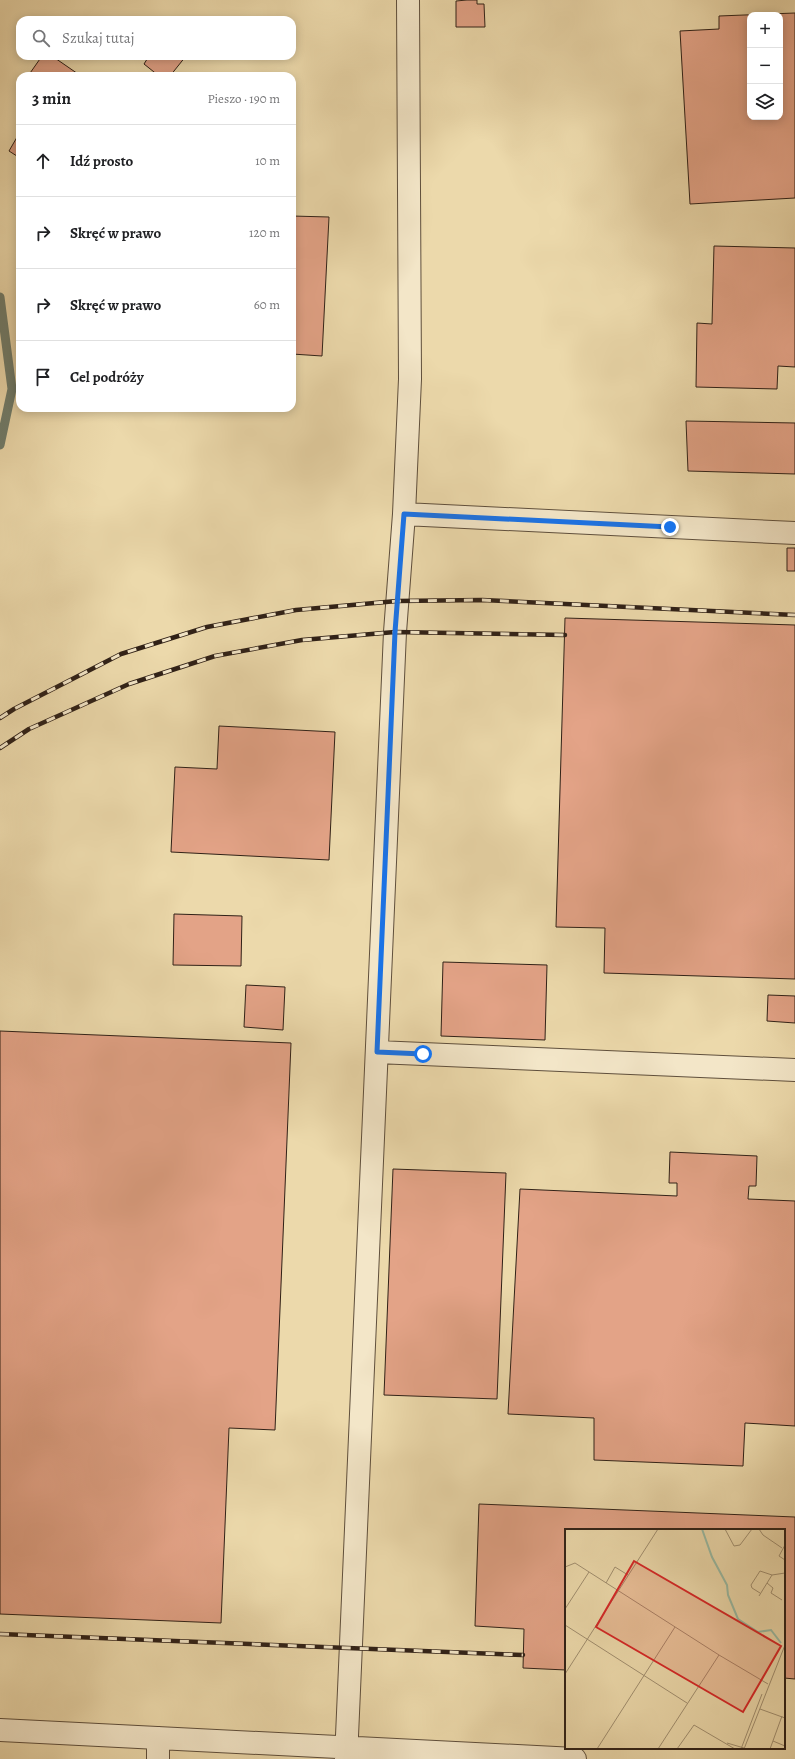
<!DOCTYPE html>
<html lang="pl">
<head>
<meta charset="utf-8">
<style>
	:root { --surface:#fff; --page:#f6f6f6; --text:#202124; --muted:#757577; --line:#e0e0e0 }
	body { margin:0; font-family:Alegreya,serif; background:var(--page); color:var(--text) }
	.controls { position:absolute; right:12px; top:12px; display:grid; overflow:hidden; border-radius:8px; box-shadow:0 2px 10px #0003 }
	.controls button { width:36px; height:36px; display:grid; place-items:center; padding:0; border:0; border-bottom:1px solid var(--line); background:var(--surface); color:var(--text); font:20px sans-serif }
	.stop { position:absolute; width:12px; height:12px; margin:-9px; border:3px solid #1a73e8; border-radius:50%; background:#fff }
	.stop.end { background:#1a73e8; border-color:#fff; box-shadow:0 1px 4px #0008 }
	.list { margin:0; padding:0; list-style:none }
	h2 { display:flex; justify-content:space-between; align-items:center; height:52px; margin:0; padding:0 16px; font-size:17px }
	h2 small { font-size:13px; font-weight:400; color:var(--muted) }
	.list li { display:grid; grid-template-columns:26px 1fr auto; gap:12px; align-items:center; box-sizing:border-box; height:72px; padding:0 16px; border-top:1px solid var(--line) }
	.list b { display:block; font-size:15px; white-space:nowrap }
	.list em { font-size:13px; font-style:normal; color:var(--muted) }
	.icon { flex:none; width:22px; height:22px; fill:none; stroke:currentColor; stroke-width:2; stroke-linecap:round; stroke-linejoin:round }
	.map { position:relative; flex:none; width:795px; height:1759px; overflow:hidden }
	.search { position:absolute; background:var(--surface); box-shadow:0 2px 10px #0003; left:16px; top:16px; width:280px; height:44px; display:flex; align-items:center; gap:10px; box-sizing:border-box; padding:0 14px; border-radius:12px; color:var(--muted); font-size:15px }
	.panel { position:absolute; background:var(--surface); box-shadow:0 2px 10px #0003; left:16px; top:72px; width:280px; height:340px; border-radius:12px }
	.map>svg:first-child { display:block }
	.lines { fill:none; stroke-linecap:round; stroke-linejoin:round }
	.stream { stroke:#707d6c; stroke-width:9 }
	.building { fill:#e3a387; stroke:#302117; fill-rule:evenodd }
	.minor-casing { stroke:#5f4f3c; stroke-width:24 }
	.minor { stroke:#f3e6c8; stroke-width:22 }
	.rail-casing { stroke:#302117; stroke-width:4.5 }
	.rail { stroke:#f3e6c8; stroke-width:3; stroke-dasharray:9; stroke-linecap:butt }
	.route { stroke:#1a73e8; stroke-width:5 }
	.inset-river { fill:none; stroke:#9abba4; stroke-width:2 }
	.inset-road { fill:none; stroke:#a18f70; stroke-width:1 }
	.view { fill:#d62828; fill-opacity:0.15; stroke:#d62828; stroke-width:2 }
	.inset-edge { fill:none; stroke:#302117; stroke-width:2 }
</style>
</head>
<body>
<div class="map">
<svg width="795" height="1759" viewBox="0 0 795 1759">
	<rect width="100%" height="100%" fill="#ecd9ab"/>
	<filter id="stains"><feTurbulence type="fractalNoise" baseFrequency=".005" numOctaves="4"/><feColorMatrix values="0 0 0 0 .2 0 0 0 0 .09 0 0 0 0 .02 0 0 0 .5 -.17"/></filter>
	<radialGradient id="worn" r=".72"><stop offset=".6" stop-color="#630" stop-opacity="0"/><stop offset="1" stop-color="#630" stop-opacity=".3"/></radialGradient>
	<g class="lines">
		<path class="stream" d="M 0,297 L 12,389 L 0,445"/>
	</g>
	<path class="building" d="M 467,0 L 477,0 L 477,4 L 484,4 L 485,27 L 456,27 L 456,1 Z
		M 795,13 L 795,198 L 690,204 L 680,31 L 719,29 L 719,16 ZM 750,15 L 780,15 L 780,117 L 750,117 Z
		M 42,56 L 52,56 L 81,76 L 28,76 Z
		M 149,56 L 186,56 L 170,76 L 159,76 L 144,64 Z
		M 20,132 L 20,158 L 9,151 Z
		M 292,216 L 329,217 L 322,356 L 292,354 Z
		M 714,246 L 795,248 L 795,367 L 778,366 L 777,389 L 696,387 L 697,323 L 712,324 Z
		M 686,421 L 795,423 L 795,474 L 688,471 Z
		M 787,548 L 795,548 L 795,571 L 787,571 Z
		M 565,618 L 795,625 L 795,979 L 604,973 L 605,928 L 556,927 Z
		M 219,726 L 335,732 L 329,860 L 171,852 L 175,767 L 217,769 Z
		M 174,914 L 242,916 L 241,966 L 173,965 Z
		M 443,962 L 547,965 L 545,1040 L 441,1036 Z
		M 246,985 L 285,987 L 283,1030 L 244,1027 Z
		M 768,995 L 795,996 L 795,1023 L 767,1021 Z
		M 0,1031 L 291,1043 L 275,1430 L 229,1428 L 221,1623 L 0,1614 Z
		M 670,1152 L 757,1156 L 756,1186 L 749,1186 L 748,1199 L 795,1201 L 795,1426 L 745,1423 L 743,1466 L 594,1460 L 594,1418 L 508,1414 L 520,1189 L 677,1196 L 677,1183 L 669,1183 Z
		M 393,1169 L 506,1173 L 497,1399 L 384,1395 Z
		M 479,1504 L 795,1517 L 795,1679 L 784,1678 L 784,1530 L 566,1530 L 566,1670 L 523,1668 L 524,1629 L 475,1626 Z"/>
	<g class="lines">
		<g class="minor-casing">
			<path id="minor" d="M 408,0 L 410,379 L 404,514 L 795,533
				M 377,1052 L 795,1070
				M 0,1730 L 575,1759
				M 158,1759 L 158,1738
				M 346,1759 L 395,632 L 404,514"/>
		</g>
		<use href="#minor" class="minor"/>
		<g class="rail-casing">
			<path id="rail" d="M 0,718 L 14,709 L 121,654 L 207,627 L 296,610 L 397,601 L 482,600 L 795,615
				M 0,748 L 29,729 L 129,684 L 215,656 L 302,640 L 395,632 L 565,635
				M 0,1634 L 523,1655"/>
		</g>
		<use href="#rail" class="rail"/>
	</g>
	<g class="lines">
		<path class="route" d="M 423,1054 L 377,1052 L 395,632 L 404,514 L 670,527"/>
	</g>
	<g transform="translate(565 1529)">
		<rect width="220" height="220" fill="#ecd9ab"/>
		<path class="inset-river" d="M 137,0 L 147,28 L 162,56 L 163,66 L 173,90 L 193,103 L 206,101 L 216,114"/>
		<path class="inset-road" d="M 160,0 L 169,17 L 175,16 L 187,0M 194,0 L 198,6 L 217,19M 220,16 L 214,27 L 220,31M 0,38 L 10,34 L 154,126M 41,54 L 50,38 L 63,46M 202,54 L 208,59 L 206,64 L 217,71M 195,64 L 187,59 L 186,56 L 195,42 L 207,46M 194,67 L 207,46 L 220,44M 0,80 L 24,43M 0,96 L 122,174M 0,145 L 93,0M 195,180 L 220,189M 208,212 L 220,217M 162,214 L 179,219M 32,220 L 110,98M 93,220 L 154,126 L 203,155M 112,220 L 129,196 L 170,220M 176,220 L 197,165M 179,220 L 220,116M 205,220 L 217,187"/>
		<path class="view" d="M 69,32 L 216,117 L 178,183 L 31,98 Z"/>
		<rect width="220" height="220" class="inset-edge"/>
	</g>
	<rect width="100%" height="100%" filter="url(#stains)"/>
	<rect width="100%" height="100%" fill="url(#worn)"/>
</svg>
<div class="controls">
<button>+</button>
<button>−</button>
<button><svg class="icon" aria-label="layers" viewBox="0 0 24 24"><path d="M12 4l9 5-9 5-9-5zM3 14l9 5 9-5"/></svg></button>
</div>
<div class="stop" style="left:423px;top:1054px"></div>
<div class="stop end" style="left:670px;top:527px"></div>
<div class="search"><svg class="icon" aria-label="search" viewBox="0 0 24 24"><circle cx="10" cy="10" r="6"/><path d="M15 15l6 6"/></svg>Szukaj tutaj</div>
<section class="panel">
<h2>3 min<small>Pieszo · 190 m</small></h2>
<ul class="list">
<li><svg class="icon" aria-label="ahead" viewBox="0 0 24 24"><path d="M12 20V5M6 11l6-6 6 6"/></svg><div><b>Idź prosto</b></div><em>10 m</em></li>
<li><svg class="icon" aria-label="right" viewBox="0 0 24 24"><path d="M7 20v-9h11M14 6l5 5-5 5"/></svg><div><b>Skręć w prawo</b></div><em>120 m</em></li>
<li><svg class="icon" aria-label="right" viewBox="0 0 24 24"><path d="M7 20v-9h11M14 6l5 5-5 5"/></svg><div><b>Skręć w prawo</b></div><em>60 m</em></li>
<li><svg class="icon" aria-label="arrive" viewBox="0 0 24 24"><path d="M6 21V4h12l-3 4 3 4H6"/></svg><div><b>Cel podróży</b></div></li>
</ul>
</section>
</div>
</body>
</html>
